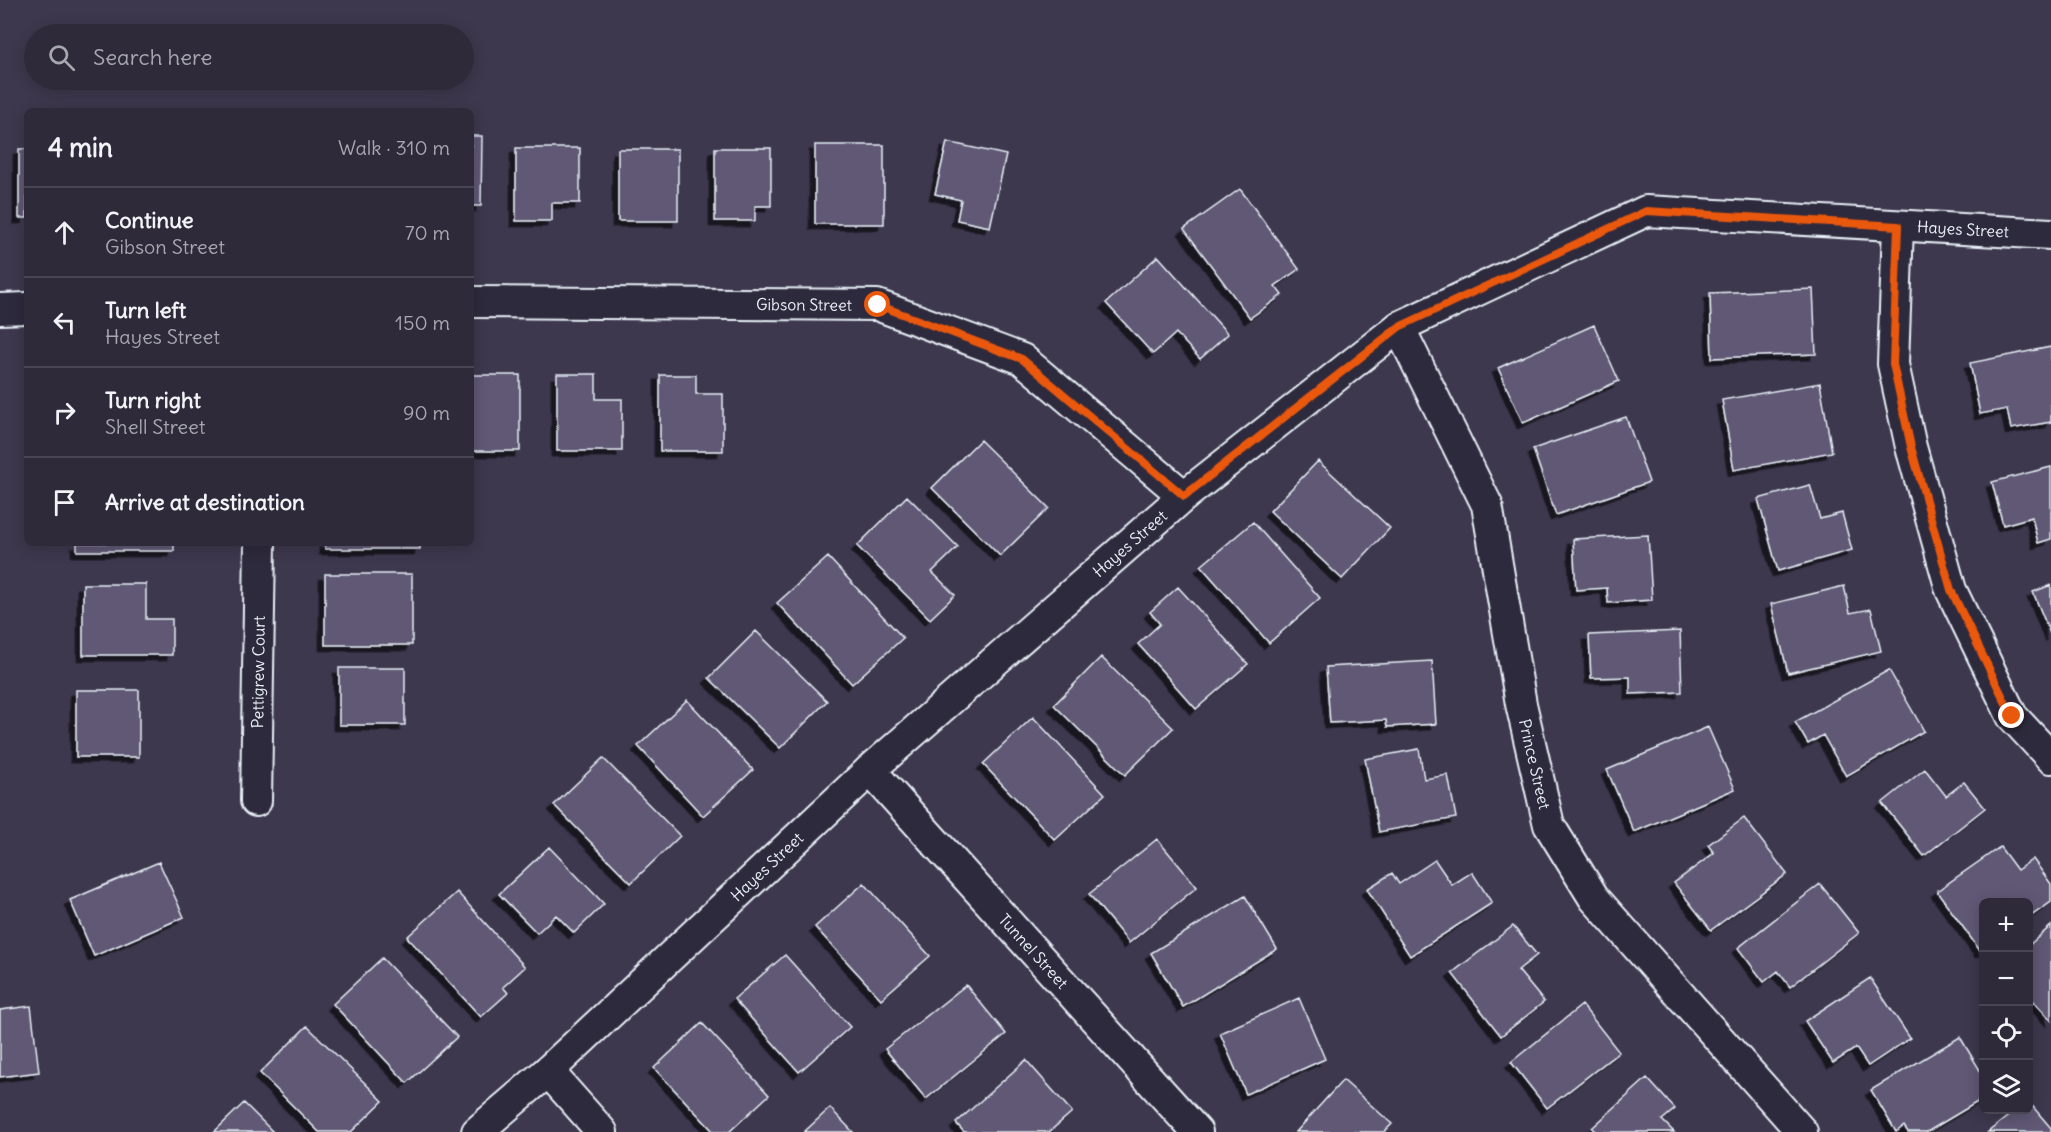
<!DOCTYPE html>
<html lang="en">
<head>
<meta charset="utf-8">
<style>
	:root { --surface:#2e2a3a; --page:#363242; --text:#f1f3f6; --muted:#a7a7af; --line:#494654 }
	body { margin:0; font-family:Delius,sans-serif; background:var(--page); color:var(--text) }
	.controls { position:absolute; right:18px; bottom:18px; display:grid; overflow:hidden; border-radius:9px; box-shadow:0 3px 15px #0003 }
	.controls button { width:54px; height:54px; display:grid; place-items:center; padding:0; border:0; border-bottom:2px solid var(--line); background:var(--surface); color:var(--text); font:30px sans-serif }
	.stop { position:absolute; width:18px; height:18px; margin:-14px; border:4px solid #ea580c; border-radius:50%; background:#fff }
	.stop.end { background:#ea580c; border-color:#fff; box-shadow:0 2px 6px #0008 }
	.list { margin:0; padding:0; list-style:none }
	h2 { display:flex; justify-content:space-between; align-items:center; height:78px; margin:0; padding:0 24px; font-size:26px }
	h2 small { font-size:20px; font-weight:400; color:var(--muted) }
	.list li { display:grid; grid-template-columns:39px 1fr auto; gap:18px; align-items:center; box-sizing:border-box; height:90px; padding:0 24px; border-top:2px solid var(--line) }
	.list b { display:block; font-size:22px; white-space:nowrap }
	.list p { margin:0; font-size:20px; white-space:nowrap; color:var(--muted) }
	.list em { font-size:20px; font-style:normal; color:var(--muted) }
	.icon { flex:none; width:33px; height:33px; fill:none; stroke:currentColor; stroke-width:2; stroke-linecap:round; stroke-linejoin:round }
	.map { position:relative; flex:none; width:2051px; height:1132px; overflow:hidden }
	.search { position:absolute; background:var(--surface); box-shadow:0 3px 15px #0003; left:24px; top:24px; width:450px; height:66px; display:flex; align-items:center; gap:15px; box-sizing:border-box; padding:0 21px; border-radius:33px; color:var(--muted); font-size:22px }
	.panel { position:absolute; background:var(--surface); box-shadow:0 3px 15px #0003; left:24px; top:108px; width:450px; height:438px; border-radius:9px }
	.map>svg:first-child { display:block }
	.building { fill:#605875; stroke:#e8f1f8; stroke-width:1.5; filter:url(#shadow) }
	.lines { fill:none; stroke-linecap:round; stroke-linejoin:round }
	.street-casing { stroke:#e8f1f8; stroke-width:34 }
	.street { stroke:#2f2a3d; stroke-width:30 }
	.route { stroke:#ea580c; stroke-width:8 }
	.labels { text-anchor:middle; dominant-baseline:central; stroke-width:6; stroke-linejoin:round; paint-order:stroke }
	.street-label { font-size:16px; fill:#e8f1f8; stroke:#2f2a3d }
</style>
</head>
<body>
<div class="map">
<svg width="2051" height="1132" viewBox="0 0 2051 1132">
	<defs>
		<filter id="shadow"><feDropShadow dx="-5.5" dy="5.5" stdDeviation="0" flood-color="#0009"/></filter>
	</defs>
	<rect width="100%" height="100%" fill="#3e384e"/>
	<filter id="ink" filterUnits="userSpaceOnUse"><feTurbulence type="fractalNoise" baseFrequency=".0167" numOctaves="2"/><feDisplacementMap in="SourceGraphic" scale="12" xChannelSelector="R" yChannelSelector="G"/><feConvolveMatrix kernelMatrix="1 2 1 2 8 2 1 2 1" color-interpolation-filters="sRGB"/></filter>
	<g filter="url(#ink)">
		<path class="building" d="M 471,136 L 482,136 L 481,206 L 471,206 Z
			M 947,142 L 1006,155 L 990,227 L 957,220 L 961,200 L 935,194 Z
			M 815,145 L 884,145 L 884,224 L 815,224 Z
			M 516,148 L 580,148 L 580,203 L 552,203 L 552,221 L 516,221 Z
			M 715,148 L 771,148 L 771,206 L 755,206 L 755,221 L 715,221 Z
			M 19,149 L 27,149 L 27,218 L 19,218 Z
			M 618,149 L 678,149 L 678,221 L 618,221 Z
			M 1240,189 L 1299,269 L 1275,286 L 1282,295 L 1250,318 L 1184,229 Z
			M 1158,256 L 1228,334 L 1200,359 L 1176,333 L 1153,354 L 1106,303 Z
			M 1813,289 L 1816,354 L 1712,358 L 1710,293 Z
			M 1594,325 L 1619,381 L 1523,423 L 1498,368 Z
			M 2051,347 L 2051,422 L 2011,429 L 2007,409 L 1980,414 L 1970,363 Z
			M 557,374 L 596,374 L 596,399 L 622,399 L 622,451 L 557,451 Z
			M 471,375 L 520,375 L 520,451 L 471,451 Z
			M 660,375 L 696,375 L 696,394 L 723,394 L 723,451 L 660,451 Z
			M 1820,383 L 1832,452 L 1734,470 L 1722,400 Z
			M 1626,417 L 1649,482 L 1556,515 L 1533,449 Z
			M 980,440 L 1049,508 L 1000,556 L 932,488 Z
			M 1318,461 L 1390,528 L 1342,579 L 1270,511 Z
			M 2051,467 L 2051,539 L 2038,543 L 2032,517 L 2003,525 L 1992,482 Z
			M 1810,485 L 1820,519 L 1842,513 L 1852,550 L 1778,571 L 1758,499 Z
			M 907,496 L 958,547 L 932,572 L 955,595 L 930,619 L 857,546 Z
			M 1253,522 L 1320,598 L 1269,643 L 1201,566 Z
			M 1648,535 L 1652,600 L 1608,603 L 1607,588 L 1576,590 L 1573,539 Z
			M 77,543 L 174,543 L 174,551 L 77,551 Z
			M 325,543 L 420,543 L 420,549 L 325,549 Z
			M 828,557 L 903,638 L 852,684 L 777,603 Z
			M 325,574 L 412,574 L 412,645 L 325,645 Z
			M 83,584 L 146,584 L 146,619 L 172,619 L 172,655 L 83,655 Z
			M 2051,585 L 2051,636 L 2033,592 Z
			M 1844,586 L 1850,613 L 1871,609 L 1881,651 L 1788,673 L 1771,604 Z
			M 1178,587 L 1248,664 L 1196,709 L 1138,644 L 1160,624 L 1150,612 Z
			M 756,631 L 827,701 L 780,748 L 709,678 Z
			M 1680,631 L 1682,692 L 1630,694 L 1630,677 L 1591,678 L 1589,635 Z
			M 1101,657 L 1173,728 L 1125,775 L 1054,705 Z
			M 1432,661 L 1436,724 L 1387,727 L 1386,720 L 1330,723 L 1326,667 Z
			M 339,668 L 405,668 L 405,725 L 339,725 Z
			M 1889,670 L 1924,731 L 1846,776 L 1823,735 L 1808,744 L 1795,722 Z
			M 76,690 L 139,690 L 139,757 L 76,757 Z
			M 687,700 L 753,770 L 703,816 L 638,746 Z
			M 1033,717 L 1105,794 L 1055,840 L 983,764 Z
			M 1708,727 L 1735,789 L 1634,832 L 1607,770 Z
			M 1419,749 L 1424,779 L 1448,775 L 1456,818 L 1379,832 L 1365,759 Z
			M 603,758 L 680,836 L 631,883 L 554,805 Z
			M 1925,769 L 1946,796 L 1964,782 L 1985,808 L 1924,856 L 1882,803 Z
			M 1744,818 L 1787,874 L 1711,930 L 1674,883 L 1714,853 L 1708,845 Z
			M 1157,839 L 1197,887 L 1129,943 L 1089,894 Z
			M 549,847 L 604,904 L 574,933 L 556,915 L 537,933 L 499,894 Z
			M 2000,847 L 2017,870 L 2033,859 L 2051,884 L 2051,902 L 2028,918 L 2028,902 L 1984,902 L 1984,951 L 1981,952 L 1937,891 Z
			M 1435,860 L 1452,885 L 1472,872 L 1492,903 L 1410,956 L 1367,889 L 1392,873 L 1399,884 Z
			M 159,862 L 184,917 L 94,956 L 70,900 Z
			M 864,883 L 930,956 L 881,999 L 815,927 Z
			M 1820,884 L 1859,933 L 1790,987 L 1778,971 L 1764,982 L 1738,948 Z
			M 457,892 L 525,967 L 503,987 L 508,993 L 481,1017 L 407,937 Z
			M 1245,896 L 1277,949 L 1183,1007 L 1151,953 Z
			M 1513,926 L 1537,955 L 1518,970 L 1544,1002 L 1501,1036 L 1452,973 Z
			M 2051,926 L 2051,1020 L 2028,995 L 2028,946 Z
			M 785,955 L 850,1027 L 799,1072 L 734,999 Z
			M 382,958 L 457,1037 L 407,1083 L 333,1004 Z
			M 1870,978 L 1910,1038 L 1868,1066 L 1856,1048 L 1833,1063 L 1805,1021 Z
			M 966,985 L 1006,1034 L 926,1099 L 885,1049 Z
			M 1299,998 L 1325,1059 L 1246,1094 L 1220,1033 Z
			M 1582,1005 L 1619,1052 L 1547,1108 L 1511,1062 Z
			M 31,1006 L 39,1072 L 0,1077 L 0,1010 Z
			M 702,1023 L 769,1095 L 729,1132 L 714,1132 L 654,1068 Z
			M 307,1026 L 383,1101 L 351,1132 L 319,1132 L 260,1073 Z
			M 1960,1037 L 1984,1077 L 1984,1098 L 1927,1132 L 1908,1132 L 1904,1126 L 1896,1132 L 1871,1090 Z
			M 1026,1060 L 1072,1112 L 1049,1132 L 964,1132 L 956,1123 Z
			M 1647,1078 L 1675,1109 L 1662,1120 L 1674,1132 L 1596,1132 L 1592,1128 Z
			M 1343,1080 L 1392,1124 L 1384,1132 L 1296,1132 Z
			M 2028,1101 L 2051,1128 L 2051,1132 L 1988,1132 L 2016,1110 L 2028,1110 Z
			M 244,1103 L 273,1132 L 214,1132 Z
			M 830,1108 L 853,1132 L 804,1132 Z"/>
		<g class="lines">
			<g class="street-casing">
				<g id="street">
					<path d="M 1898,226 L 1893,364 L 1911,447 L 1951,590 L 2012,716 L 2051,758"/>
					<path id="s1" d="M 471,302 L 877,305 L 1022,359 L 1184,496"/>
					<path d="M 0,309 L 27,308"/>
					<path id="s2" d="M 1399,327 L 1487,505 L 1521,704 L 1549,825 L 1594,898 L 1802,1132"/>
					<path id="s3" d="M 870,770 L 1197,1132"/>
					<path id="s4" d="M 256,801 L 260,543"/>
					<path d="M 548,1071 L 602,1132"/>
					<path id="s5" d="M 477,1132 L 548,1071 L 870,770 L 1184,496 L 1399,327 L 1646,211 L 2051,234"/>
				</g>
			</g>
			<use href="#street" class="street"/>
		</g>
	</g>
	<g class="lines" filter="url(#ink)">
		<path class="route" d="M 878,305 L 1022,359 L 1184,496 L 1399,327 L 1646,211 L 1898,226 L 1893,364 L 1911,447 L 1951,590 L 2012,716"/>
	</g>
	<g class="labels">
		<g class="street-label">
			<text stroke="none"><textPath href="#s5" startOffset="1815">Hayes Street</textPath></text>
			<text stroke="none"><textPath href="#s1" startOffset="333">Gibson Street</textPath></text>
			<text stroke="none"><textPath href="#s5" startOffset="879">Hayes Street</textPath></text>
			<text stroke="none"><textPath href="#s4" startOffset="129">Pettigrew Court</textPath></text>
			<text stroke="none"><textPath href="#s2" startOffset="462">Prince Street</textPath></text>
			<text stroke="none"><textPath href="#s5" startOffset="393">Hayes Street</textPath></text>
			<text stroke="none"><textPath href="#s3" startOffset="244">Tunnel Street</textPath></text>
		</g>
	</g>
</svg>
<div class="controls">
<button>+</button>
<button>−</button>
<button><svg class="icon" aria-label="locate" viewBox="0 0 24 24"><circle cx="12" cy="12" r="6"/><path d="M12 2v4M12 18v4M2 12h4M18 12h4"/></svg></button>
<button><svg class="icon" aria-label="layers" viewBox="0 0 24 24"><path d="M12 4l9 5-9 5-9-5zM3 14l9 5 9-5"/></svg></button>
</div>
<div class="stop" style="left:878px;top:305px"></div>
<div class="stop end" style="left:2012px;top:716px"></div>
<div class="search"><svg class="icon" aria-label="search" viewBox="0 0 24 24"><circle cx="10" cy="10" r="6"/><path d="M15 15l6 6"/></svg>Search here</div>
<section class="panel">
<h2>4 min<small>Walk · 310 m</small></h2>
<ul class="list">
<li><svg class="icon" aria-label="ahead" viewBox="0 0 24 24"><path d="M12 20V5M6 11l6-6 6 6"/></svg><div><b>Continue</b><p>Gibson Street</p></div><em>70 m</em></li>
<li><svg class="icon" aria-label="left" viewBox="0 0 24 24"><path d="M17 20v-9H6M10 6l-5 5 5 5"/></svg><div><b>Turn left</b><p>Hayes Street</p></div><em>150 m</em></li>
<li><svg class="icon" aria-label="right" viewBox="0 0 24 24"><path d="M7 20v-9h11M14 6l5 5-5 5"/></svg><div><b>Turn right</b><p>Shell Street</p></div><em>90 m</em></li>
<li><svg class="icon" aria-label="arrive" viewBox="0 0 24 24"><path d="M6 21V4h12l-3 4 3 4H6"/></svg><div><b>Arrive at destination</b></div></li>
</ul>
</section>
</div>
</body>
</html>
